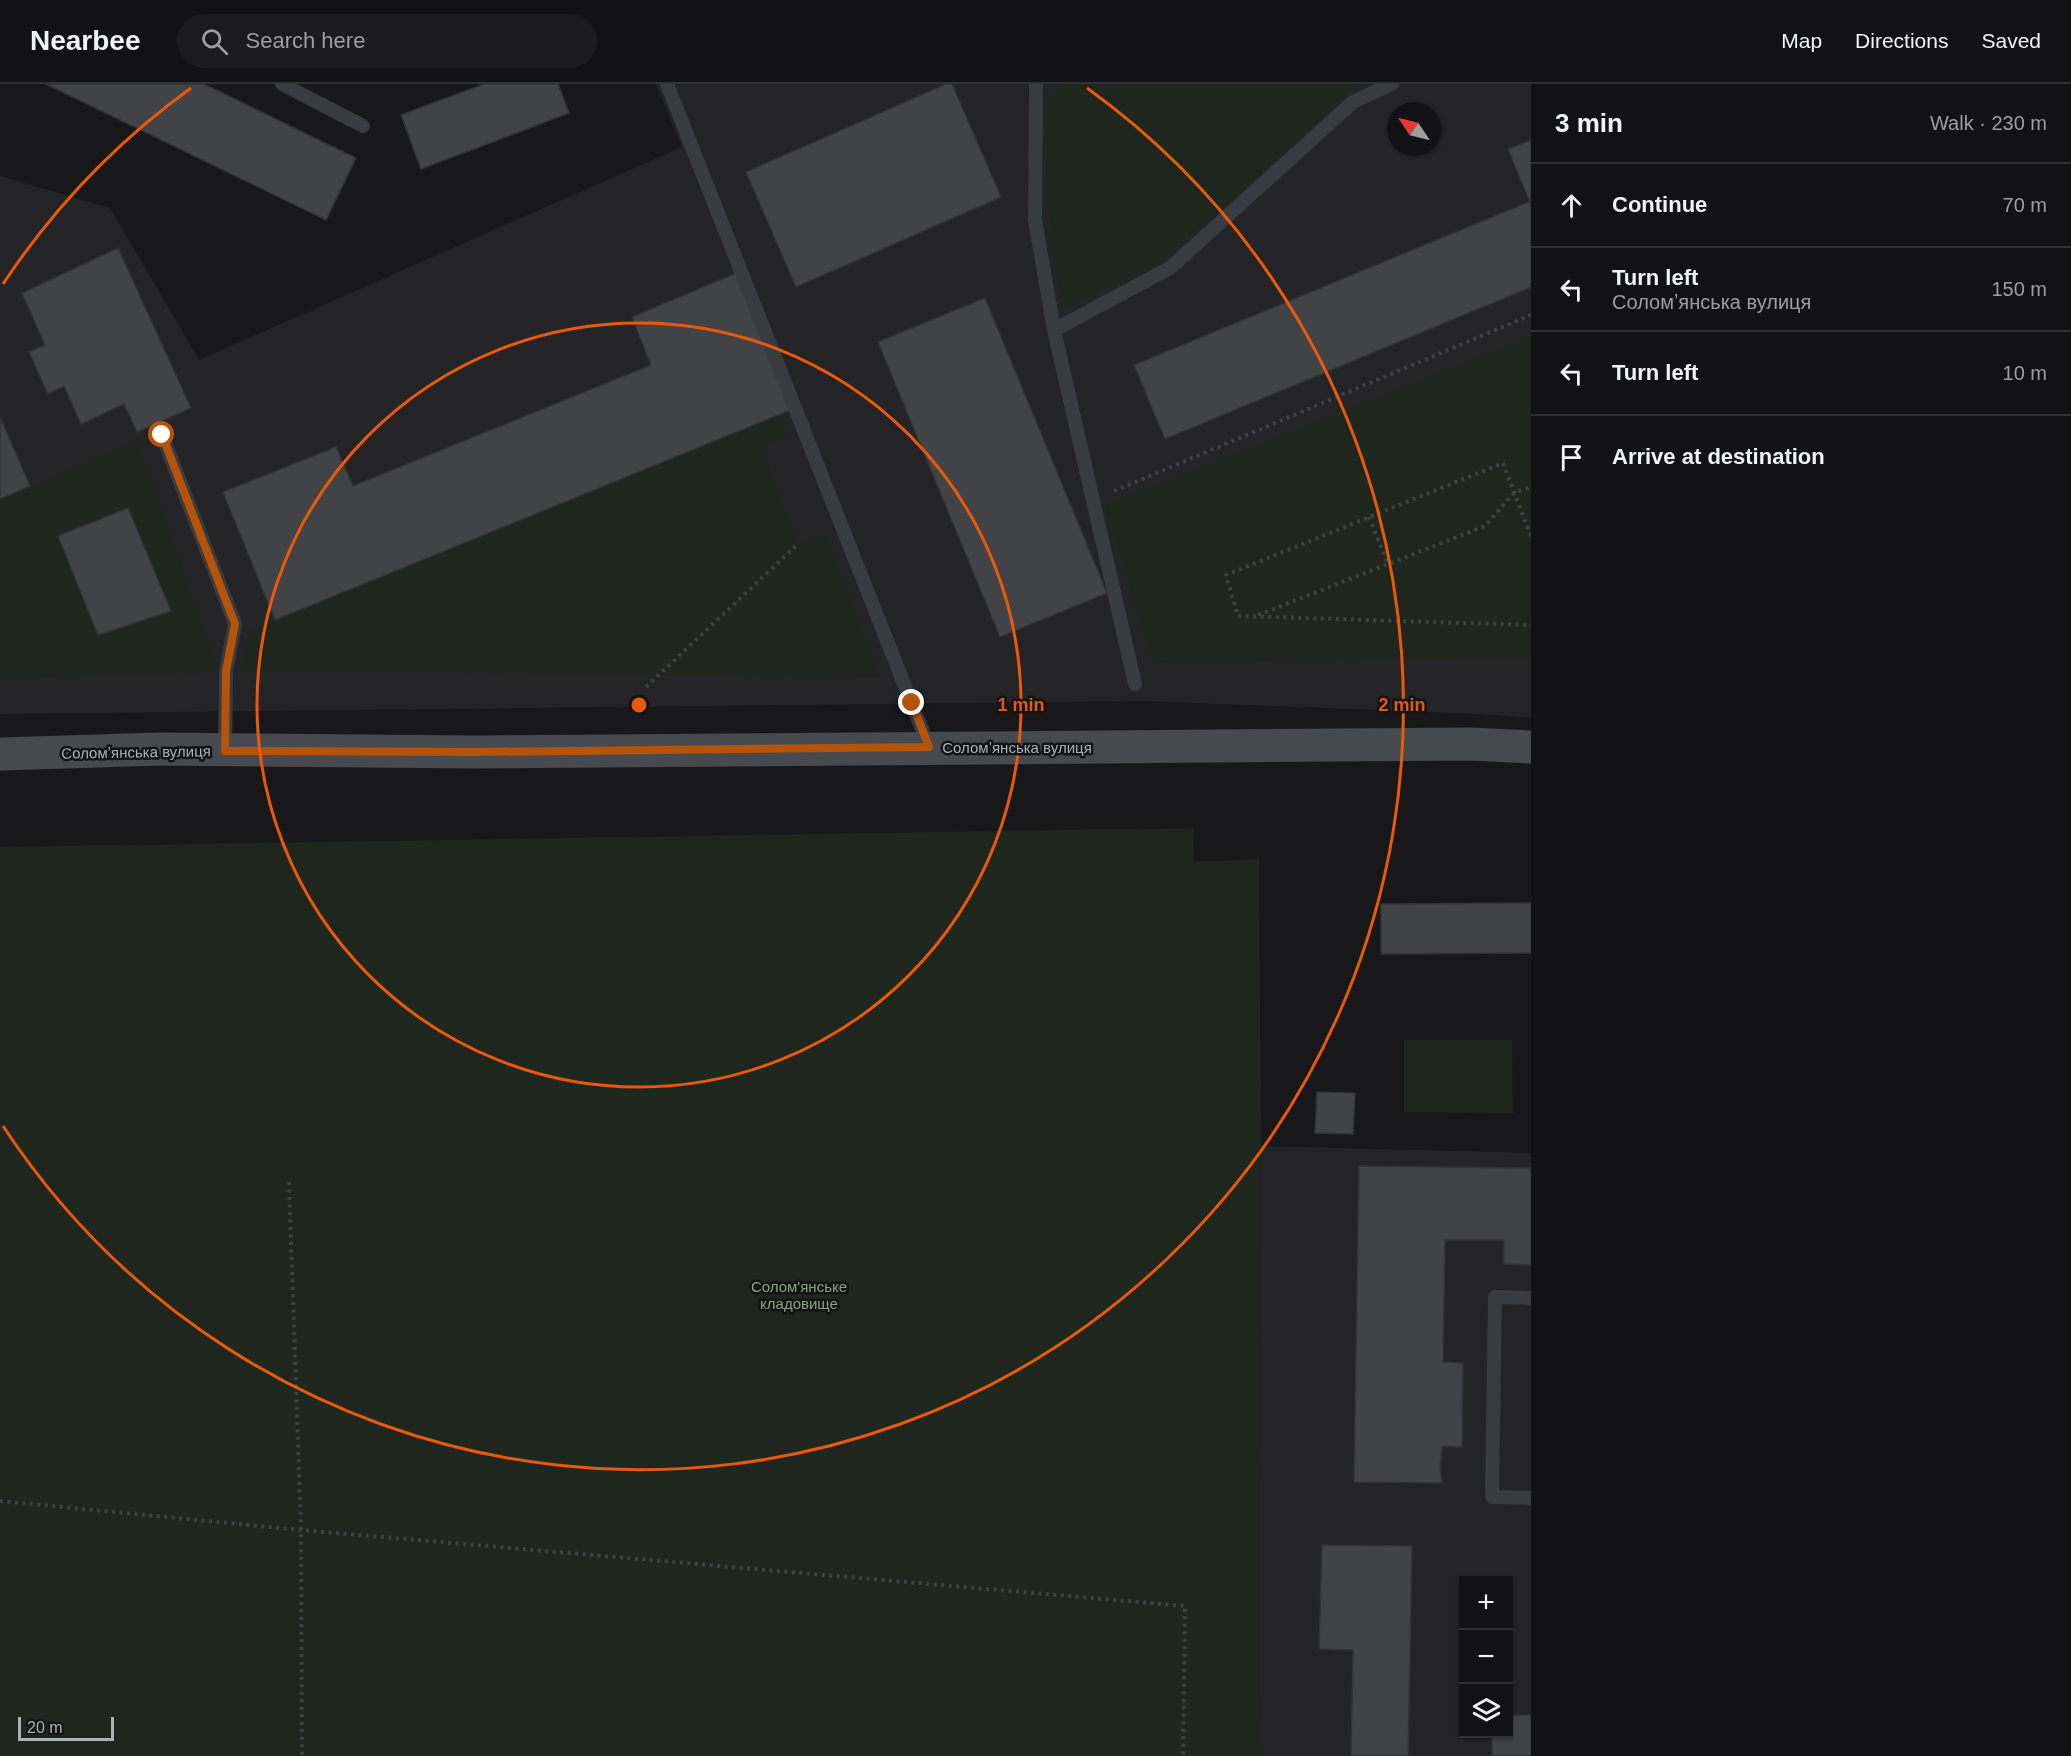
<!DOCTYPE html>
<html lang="en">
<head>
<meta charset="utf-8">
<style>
	:root { --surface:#121214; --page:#1b1b1d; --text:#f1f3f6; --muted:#9c9ea0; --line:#313234 }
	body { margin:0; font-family:Helvetica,sans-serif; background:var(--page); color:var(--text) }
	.controls { position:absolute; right:18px; bottom:18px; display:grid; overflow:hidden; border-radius:0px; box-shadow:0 2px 4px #0004 }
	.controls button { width:54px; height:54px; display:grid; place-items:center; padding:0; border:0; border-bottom:2px solid var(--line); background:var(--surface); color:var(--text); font:30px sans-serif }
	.compass { position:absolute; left:1387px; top:18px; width:54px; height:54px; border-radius:50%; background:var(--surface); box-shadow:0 2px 4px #0004; rotate:305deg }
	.scale { position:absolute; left:18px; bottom:15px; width:96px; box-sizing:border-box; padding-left:6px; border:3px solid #a9b2bb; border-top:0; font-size:16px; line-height:21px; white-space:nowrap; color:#a9b2bb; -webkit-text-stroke:4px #131315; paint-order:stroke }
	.stop { position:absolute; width:18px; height:18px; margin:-14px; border:4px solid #b45309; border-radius:50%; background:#fff }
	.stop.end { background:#b45309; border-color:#fff; box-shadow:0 2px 6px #0008 }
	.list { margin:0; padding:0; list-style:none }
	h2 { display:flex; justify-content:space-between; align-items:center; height:78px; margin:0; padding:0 24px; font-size:26px }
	h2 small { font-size:20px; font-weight:400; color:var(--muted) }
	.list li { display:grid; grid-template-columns:39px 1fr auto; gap:18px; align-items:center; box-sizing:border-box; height:84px; padding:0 24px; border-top:2px solid var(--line) }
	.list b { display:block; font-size:22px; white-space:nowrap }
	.list p { margin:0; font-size:20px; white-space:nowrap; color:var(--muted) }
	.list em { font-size:20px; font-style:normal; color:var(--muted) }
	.icon { flex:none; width:33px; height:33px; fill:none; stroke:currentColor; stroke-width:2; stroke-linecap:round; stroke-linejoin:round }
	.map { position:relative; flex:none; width:1531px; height:1672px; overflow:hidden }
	header { display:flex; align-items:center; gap:36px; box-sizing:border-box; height:84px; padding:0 30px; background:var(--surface); border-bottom:2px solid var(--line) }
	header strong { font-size:28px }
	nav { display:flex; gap:33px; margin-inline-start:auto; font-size:21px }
	.search { width:420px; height:54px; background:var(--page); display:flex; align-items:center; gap:15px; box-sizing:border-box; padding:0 21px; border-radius:33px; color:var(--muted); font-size:22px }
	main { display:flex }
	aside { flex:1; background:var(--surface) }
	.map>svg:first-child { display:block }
	.built { fill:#242427; fill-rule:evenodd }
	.green { fill:#1e261d }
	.building { fill:#424347; stroke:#323336; stroke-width:1.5 }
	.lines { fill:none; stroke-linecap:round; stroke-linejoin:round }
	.path { stroke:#3e4246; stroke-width:4; stroke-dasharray:3 4.5; stroke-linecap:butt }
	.lane { stroke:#383b3f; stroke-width:14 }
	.secondary { stroke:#464a4f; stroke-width:33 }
	.route { stroke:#b45309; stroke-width:8 }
	.ring { fill:none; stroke:#e8590c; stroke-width:3 }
	.labels { text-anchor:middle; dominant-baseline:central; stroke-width:5; stroke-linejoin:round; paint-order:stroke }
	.street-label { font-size:15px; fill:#a9b2bb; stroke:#131315 }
	.park-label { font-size:15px; fill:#85a77f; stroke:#131315 }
	.centre { fill:#e8590c; stroke:#131315; stroke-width:3 }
	.ring-label { font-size:18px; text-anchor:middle; font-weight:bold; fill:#e8590c; stroke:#131315; stroke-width:5; stroke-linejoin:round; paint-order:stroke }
</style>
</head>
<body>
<header>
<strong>Nearbee</strong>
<div class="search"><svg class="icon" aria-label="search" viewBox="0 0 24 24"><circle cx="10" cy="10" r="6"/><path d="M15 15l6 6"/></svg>Search here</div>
<nav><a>Map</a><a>Directions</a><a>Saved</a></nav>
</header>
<main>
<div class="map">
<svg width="1531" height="1672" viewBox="0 0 1531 1672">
	<rect width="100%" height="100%" fill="#18181a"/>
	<path class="built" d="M 656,0 L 1531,0 L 1531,634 L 1478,630 L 1147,617 L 0,630 L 0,92 L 110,124 L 199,276 L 682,63 ZM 1396,27 L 1432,27 L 1432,63 L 1396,63 Z
		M 1261,1062 L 1531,1069 L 1531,1672 L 1259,1672 ZM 1464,1496 L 1508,1496 L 1508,1650 L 1464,1650 Z"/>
	<path class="green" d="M 1065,0 L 1357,0 L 1216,129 L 1159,178 L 1062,225 L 1048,115 L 1044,22 Z
		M 1531,253 L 1531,574 L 1152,578 L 1106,421 Z
		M 779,331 L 787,353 L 761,363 L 798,459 L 826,450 L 880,593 L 240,586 L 249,547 Z
		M 137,356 L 219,588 L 0,594 L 0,417 Z
		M 1194,744 L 1193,778 L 1259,775 L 1261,1062 L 1259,1672 L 0,1672 L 0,763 Z
		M 1404,956 L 1512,956 L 1513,1029 L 1404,1028 Z"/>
	<path class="building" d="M 46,0 L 204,0 L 356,74 L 326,136 Z
		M 484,0 L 558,0 L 569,29 L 421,85 L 401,31 Z
		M 946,0 L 952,0 L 1001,113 L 796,203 L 746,88 Z
		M 1531,56 L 1531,117 L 1530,118 L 1508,65 Z
		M 1531,117 L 1531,203 L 1165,355 L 1134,281 Z
		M 118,164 L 191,324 L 137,348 L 124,320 L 81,340 L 64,302 L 48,310 L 29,268 L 45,261 L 22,209 Z
		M 739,188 L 793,325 L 275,536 L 223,408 L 336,363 L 353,402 L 651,281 L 632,233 Z
		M 985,214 L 1107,509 L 1000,553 L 878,258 Z
		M 0,333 L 30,402 L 0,415 Z
		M 128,424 L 171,527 L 98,551 L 58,452 Z
		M 1531,819 L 1531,869 L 1381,870 L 1381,820 Z
		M 1317,1008 L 1355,1009 L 1353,1050 L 1315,1049 Z
		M 1359,1082 L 1531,1084 L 1531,1181 L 1504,1180 L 1504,1156 L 1445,1156 L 1443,1278 L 1463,1279 L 1462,1363 L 1442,1362 L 1440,1385 L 1442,1399 L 1354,1398 Z
		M 1322,1461 L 1412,1462 L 1408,1672 L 1351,1672 L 1353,1566 L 1319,1565 Z
		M 1508,1610 L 1509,1631 L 1531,1631 L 1531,1672 L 1492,1672 L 1492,1650 L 1508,1650 Z"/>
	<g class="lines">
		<path class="path" d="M 1114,407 L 1531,231
			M 1369,433 L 1388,480
			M 1531,452 L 1503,379 L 1226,491 L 1238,532 L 1531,541
			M 1258,531 L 1485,442 L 1514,409 L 1531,403
			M 646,603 L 798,460
			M 289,1098 L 301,1446 L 302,1672
			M 0,1417 L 301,1446 L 1185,1522 L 1183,1672"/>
		<path class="lane" d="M 282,0 L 363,42
			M 667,0 L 929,663
			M 1036,0 L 1035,136 L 1054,246 L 1135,600
			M 1054,246 L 1170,184 L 1353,18 L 1392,0
			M 162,351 L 235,540 L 226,587 L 225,667
			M 1531,1214 L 1495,1213 L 1492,1413 L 1531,1414"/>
		<path class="secondary" d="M 0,670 L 161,665 L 475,668 L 1471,660 L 1531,663"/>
	</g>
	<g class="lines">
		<path class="route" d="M 162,351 L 235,540 L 226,587 L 225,667 L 474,668 L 929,663 L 912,619"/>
	</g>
	<g class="ring">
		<circle cx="639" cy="621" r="382"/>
		<path d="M3 200A763 763 0 0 1 191 4M1087 4A763 763 0 1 1 3 1042"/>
	</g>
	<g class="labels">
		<g class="street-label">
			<text x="1017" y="663">Соломʼянська вулиця</text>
			<text transform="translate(136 668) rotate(-1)">Соломʼянська вулиця</text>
		</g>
		<g class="park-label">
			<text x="799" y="1202">Солом'янське<tspan x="799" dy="17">кладовище</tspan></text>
		</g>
	</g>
	<circle cx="639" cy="621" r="9" class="centre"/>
	<g class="ring-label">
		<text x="1021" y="627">1 min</text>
		<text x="1402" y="627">2 min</text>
	</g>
</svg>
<div class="controls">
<button>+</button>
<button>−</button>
<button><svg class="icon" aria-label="layers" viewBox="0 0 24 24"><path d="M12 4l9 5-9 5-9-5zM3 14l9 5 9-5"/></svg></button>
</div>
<svg class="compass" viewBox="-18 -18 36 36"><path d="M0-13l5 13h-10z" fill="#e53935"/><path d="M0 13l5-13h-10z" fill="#9c9ea0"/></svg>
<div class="scale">20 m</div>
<div class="stop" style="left:162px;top:351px"></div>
<div class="stop end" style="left:912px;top:619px"></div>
</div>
<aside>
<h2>3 min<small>Walk · 230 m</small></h2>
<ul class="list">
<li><svg class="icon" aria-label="ahead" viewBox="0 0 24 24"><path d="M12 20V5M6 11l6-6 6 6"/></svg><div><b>Continue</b></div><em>70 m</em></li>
<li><svg class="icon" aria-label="left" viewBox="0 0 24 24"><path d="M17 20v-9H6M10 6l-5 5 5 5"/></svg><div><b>Turn left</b><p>Соломʼянська вулиця</p></div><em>150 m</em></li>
<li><svg class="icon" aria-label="left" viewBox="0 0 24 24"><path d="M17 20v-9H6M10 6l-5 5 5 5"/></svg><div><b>Turn left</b></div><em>10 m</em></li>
<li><svg class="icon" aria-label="arrive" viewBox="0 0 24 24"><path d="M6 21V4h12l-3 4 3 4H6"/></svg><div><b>Arrive at destination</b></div></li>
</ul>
</aside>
</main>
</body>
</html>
